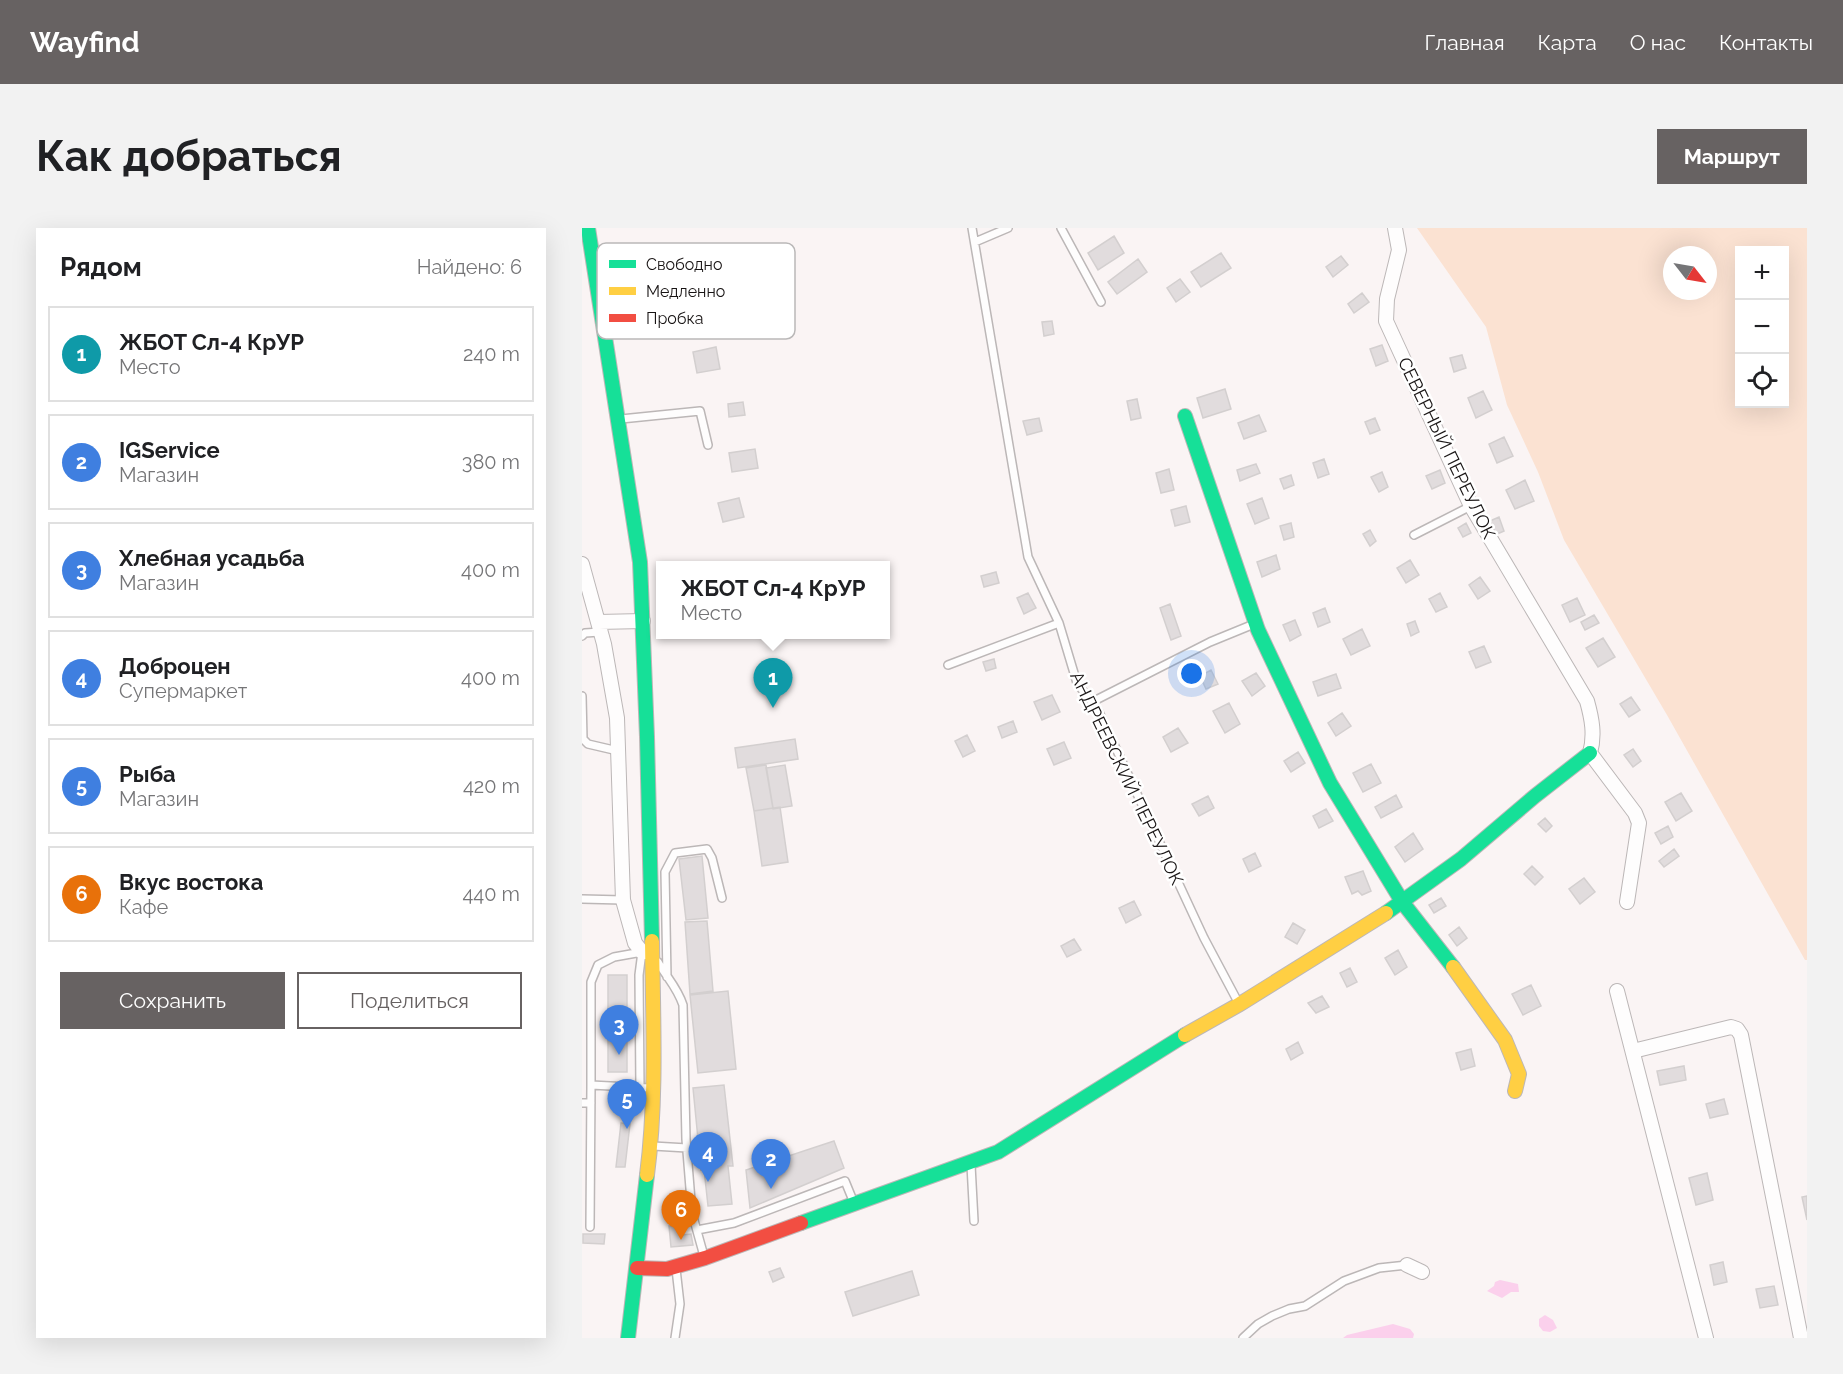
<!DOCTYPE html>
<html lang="ru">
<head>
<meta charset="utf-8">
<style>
	:root { --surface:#fff; --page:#f2f2f2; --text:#202124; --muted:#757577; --line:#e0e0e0; --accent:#676262 }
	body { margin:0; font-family:Raleway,sans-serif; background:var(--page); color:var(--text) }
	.controls { position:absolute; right:18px; top:18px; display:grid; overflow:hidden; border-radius:0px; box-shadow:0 6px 24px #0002 }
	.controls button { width:54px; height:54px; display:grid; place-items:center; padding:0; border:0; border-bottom:2px solid var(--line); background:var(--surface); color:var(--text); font:30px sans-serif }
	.compass { position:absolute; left:1081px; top:18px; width:54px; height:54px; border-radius:50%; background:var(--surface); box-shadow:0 6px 24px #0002; rotate:121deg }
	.you { position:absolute; left:610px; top:446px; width:21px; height:21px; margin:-15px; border:4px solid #fff; border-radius:50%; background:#1a73e8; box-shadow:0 0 0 9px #1a73e833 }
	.badge { display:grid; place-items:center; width:39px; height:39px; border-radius:50%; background:var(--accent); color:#fff; font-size:20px; font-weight:700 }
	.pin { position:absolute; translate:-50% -50px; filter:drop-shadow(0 2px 3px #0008) }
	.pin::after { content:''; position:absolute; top:32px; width:21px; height:18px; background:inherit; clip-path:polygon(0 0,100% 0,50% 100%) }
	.popup { position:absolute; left:74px; top:333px; width:234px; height:78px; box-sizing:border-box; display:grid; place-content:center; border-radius:0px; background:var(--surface); filter:drop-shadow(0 2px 4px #0005); font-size:20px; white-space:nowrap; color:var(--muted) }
	.popup b { font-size:22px; color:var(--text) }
	.popup::after { content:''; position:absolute; left:50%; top:100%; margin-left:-12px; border:12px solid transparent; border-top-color:var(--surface) }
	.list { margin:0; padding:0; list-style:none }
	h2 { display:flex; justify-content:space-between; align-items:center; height:78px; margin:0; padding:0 24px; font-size:26px }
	h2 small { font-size:20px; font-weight:400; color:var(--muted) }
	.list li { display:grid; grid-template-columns:39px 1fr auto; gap:18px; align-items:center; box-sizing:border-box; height:96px; margin:0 12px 12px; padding:0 12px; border:2px solid var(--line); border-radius:0px }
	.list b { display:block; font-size:22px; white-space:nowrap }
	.list p { margin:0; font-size:20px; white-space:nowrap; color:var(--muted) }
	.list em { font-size:20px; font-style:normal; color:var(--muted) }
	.actions { display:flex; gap:12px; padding:18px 24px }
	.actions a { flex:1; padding:14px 0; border:2px solid var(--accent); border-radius:0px; text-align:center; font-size:21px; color:var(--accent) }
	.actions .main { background:var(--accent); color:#fff }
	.icon { flex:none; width:33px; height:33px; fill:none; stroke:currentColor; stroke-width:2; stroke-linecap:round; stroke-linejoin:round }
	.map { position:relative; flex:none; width:1225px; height:1110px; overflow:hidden; border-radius:0px }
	header { display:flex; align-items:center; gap:36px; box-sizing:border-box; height:84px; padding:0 30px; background:var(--accent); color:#fff }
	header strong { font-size:28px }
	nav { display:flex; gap:33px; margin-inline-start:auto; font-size:21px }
	.intro { display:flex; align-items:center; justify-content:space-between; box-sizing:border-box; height:144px; padding:0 36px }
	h1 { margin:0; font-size:42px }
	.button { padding:15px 27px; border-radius:0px; background:var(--accent); color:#fff; font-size:21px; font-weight:700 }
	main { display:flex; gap:36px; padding:0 36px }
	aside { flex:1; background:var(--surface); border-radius:0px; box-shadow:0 6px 24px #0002 }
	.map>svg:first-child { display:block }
	.green { fill:#fbe2d2; fill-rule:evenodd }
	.water { fill:#fbd0ec }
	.building { fill:#e1dcdd; stroke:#d3cfcf; stroke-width:1.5 }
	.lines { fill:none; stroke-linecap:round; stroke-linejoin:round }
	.lane-casing { stroke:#bcb7b7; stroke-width:10 }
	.street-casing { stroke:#bcb7b7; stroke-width:16 }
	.fast-casing { stroke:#bcb7b7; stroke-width:16 }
	.slow-casing { stroke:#bcb7b7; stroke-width:16 }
	.jam-casing { stroke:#bcb7b7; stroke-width:16 }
	.lane { stroke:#fefdfd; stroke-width:7 }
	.street { stroke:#fefdfd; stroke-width:14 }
	.fast { stroke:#16e098; stroke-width:14 }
	.slow { stroke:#ffcf43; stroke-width:14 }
	.jam { stroke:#f24e42; stroke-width:14 }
	.labels { text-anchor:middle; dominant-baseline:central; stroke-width:5; stroke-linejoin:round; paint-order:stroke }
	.street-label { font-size:18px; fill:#181414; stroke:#fff }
	.key { fill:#fff; stroke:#bab8b8; stroke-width:1.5 }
	.key-label { font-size:16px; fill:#181414 }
</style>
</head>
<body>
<header>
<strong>Wayfind</strong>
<nav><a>Главная</a><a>Карта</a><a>О нас</a><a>Контакты</a></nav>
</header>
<div class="intro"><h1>Как добраться</h1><a class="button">Маршрут</a></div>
<main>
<aside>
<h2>Рядом<small>Найдено: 6</small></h2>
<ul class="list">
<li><span class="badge" style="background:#0f9aa8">1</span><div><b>ЖБОТ Сл-4 КрУР</b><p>Место</p></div><em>240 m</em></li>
<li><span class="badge" style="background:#3f7fe0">2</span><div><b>IGService</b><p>Магазин</p></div><em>380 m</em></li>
<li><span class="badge" style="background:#3f7fe0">3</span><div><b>Хлебная усадьба</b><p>Магазин</p></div><em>400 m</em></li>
<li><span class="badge" style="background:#3f7fe0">4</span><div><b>Доброцен</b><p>Супермаркет</p></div><em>400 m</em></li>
<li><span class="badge" style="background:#3f7fe0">5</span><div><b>Рыба</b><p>Магазин</p></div><em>420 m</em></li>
<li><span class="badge" style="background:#e8710a">6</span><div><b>Вкус востока</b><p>Кафе</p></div><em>440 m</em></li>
</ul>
<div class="actions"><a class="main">Сохранить</a><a>Поделиться</a></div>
</aside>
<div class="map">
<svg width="1225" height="1110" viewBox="0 0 1225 1110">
	<rect width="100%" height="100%" fill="#faf4f4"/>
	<path class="green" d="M 835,0 L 1225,0 L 1225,732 L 1223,732 L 1085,487 L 982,312 L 956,244 L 925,177 L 904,99 ZM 1158,22 L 1202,22 L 1202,176 L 1158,176 ZM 1090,27 L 1126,27 L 1126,63 L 1090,63 Z"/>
	<path class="water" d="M 918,1052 L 936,1056 L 937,1064 L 929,1064 L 920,1070 L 905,1063 L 912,1058 L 913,1054 Z
		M 963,1087 L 971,1092 L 975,1100 L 968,1104 L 961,1103 L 957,1098 L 957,1091 Z
		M 811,1096 L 828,1101 L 832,1106 L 831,1110 L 761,1110 L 765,1107 Z"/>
	<path class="building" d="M 532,8 L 542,25 L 516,42 L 506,25 Z
		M 122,21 L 127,47 L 99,53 L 94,26 Z
		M 639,25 L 649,40 L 619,59 L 609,44 Z
		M 759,28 L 766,37 L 751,49 L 744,39 Z
		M 556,31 L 565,44 L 535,66 L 526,54 Z
		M 598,51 L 608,64 L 594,74 L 585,60 Z
		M 780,65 L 787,74 L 772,85 L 766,76 Z
		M 470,93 L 472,106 L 462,108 L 460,94 Z
		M 800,117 L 806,133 L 794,138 L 788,121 Z
		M 134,119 L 138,141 L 115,145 L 111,124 Z
		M 880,127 L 884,140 L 872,144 L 868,130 Z
		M 643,161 L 649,181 L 621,190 L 615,170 Z
		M 901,163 L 910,182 L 894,190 L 886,170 Z
		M 555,171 L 559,190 L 549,192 L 545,173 Z
		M 161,174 L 163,187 L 147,189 L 146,176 Z
		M 677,187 L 684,203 L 662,211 L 656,195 Z
		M 457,190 L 460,203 L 445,207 L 441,193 Z
		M 793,190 L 798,202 L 788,206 L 783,194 Z
		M 922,209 L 931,228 L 915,235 L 907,216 Z
		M 173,221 L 176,240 L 150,244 L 147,225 Z
		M 742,231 L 747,246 L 736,250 L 731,235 Z
		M 674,236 L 678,245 L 658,253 L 655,242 Z
		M 587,241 L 592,262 L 579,265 L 574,245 Z
		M 858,242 L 863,255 L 850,261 L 844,248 Z
		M 800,244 L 806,259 L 797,264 L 789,249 Z
		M 709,247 L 712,257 L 702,261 L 698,251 Z
		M 943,252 L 952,273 L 933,281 L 924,262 Z
		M 157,270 L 162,289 L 141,294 L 136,275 Z
		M 680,270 L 687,290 L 673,296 L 665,276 Z
		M 604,278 L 608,294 L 593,298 L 589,282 Z
		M 917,289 L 922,303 L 913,307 L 908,293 Z
		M 709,295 L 712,309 L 702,312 L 698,298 Z
		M 884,295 L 889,305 L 881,309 L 876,300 Z
		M 788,302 L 794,313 L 788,318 L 781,306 Z
		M 694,327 L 698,341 L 680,349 L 675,334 Z
		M 828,332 L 837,347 L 824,355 L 815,340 Z
		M 183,334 L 184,338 L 161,338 L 161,337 Z
		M 414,344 L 417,355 L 402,359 L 399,348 Z
		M 898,349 L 908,363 L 896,371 L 887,357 Z
		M 446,365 L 454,380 L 442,386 L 435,370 Z
		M 858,365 L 865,379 L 854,384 L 847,371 Z
		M 995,370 L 1003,387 L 988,394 L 980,377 Z
		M 588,376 L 599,408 L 589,412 L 578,380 Z
		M 743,380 L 748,394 L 736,399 L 731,385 Z
		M 1012,387 L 1017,395 L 1003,402 L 999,394 Z
		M 713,392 L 719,407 L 708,413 L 701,397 Z
		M 833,393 L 837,404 L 829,408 L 825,396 Z
		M 780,401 L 788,418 L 769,427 L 761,411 Z
		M 1021,410 L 1033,429 L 1016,439 L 1004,420 Z
		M 902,418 L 909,434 L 894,440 L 887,424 Z
		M 412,431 L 414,440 L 404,443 L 401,434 Z
		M 629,442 L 636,456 L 624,461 L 618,448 Z
		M 674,445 L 683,458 L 670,468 L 660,453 Z
		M 754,446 L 759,460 L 736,468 L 731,454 Z
		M 470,467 L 478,484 L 460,492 L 452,474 Z
		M 1049,469 L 1058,482 L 1047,489 L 1038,476 Z
		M 647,475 L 658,496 L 643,505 L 631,483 Z
		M 760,485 L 769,498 L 754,508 L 746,495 Z
		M 431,493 L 435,504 L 420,510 L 416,499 Z
		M 596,500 L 606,515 L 589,524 L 581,509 Z
		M 385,507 L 393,523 L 381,529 L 373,513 Z
		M 213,511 L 216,531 L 156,540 L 153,520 Z
		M 482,514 L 489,530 L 472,537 L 465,521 Z
		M 1051,521 L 1059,533 L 1051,539 L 1042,527 Z
		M 716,524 L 723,535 L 709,544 L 702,533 Z
		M 789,536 L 799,555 L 781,564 L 771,545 Z
		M 184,537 L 191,580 L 172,583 L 164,540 Z
		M 203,537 L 210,578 L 191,581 L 184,540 Z
		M 1099,565 L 1110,583 L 1094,593 L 1083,574 Z
		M 814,567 L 820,579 L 799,590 L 793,579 Z
		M 626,568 L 632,580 L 617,588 L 610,576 Z
		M 198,579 L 206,634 L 180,638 L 172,583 Z
		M 744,581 L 751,593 L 737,600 L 731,588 Z
		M 963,590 L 970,598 L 964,604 L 956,596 Z
		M 1086,598 L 1091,609 L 1079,616 L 1073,605 Z
		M 831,605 L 841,621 L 823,634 L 813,619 Z
		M 1092,621 L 1097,628 L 1082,639 L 1077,633 Z
		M 673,625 L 679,638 L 667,644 L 661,631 Z
		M 120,628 L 126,690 L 104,692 L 97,631 Z
		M 950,638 L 961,649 L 953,657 L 942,646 Z
		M 781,643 L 789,663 L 780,667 L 776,663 L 770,666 L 763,649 Z
		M 1002,650 L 1013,664 L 998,676 L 987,661 Z
		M 859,670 L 864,678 L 852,685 L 847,677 Z
		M 552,673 L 559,687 L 544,695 L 537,680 Z
		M 125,693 L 131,763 L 108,766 L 103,694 Z
		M 711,695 L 723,702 L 715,716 L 703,709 Z
		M 877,699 L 885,710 L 875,718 L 867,707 Z
		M 492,711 L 499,722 L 485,729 L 479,718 Z
		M 816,722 L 825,739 L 813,747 L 803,730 Z
		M 768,740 L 775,754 L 765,759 L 758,745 Z
		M 26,747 L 45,747 L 45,844 L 26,844 Z
		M 949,757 L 959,778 L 941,787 L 930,766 Z
		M 146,763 L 154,841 L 116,845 L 108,767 Z
		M 740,768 L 747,779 L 734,785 L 726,775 Z
		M 716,814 L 721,825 L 709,832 L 704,821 Z
		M 889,821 L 893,838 L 879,842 L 874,825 Z
		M 1102,838 L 1104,852 L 1078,857 L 1075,843 Z
		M 142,857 L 151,938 L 146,938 L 150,976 L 126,978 L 122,941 L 119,942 L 111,860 Z
		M 1142,871 L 1146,886 L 1128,890 L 1124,876 Z
		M 39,895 L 48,896 L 43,939 L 34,939 Z
		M 252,913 L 262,940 L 168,980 L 164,942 Z
		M 1125,945 L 1131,972 L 1114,977 L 1107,950 Z
		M 1225,968 L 1225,992 L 1220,969 Z
		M 99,997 L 100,1007 L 109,1006 L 111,1017 L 89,1019 L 87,998 Z
		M 1,1006 L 23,1006 L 22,1016 L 1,1015 Z
		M 1141,1034 L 1145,1054 L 1132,1057 L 1128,1037 Z
		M 198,1040 L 202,1049 L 191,1054 L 187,1044 Z
		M 330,1043 L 337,1067 L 271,1088 L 263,1064 Z
		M 1192,1058 L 1196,1077 L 1178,1080 L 1174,1061 Z"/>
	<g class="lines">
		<g class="lane-casing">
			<path id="lane" d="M 390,0 L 446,329 L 477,395 L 495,455 L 517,484 L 622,710 L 656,774
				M 479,0 L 519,74
				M 393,14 L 426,0
				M 39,191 L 118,183 L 126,217
				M 832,307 L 889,278
				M 0,408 L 3,405 L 18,404
				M 366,437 L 477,395
				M 0,468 L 1,511 L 6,516 L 36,523
				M 510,474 L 628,414 L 672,396
				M 0,671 L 41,672
				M 76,734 C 85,750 95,759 101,777 L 104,911 L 110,985 L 122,1028
				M 85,749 L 83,644 L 93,625 L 125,621 L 130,630 L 140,670
				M 58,859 L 57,747 L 60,724 L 32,729 L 16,737 L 9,754 L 9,857 L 68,860
				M 0,875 L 9,875
				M 71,918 L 105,920
				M 389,937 L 392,993
				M 8,999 L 9,857
				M 115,1002 L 152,995 L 263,953 L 272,975
				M 93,1110 L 98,1076 L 94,1041
				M 661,1110 L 676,1096 L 690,1088 L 707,1081 L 723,1078 L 762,1053 L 797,1040 L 825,1037"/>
		</g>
		<g class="street-casing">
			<path id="street" d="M 813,0 L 817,22 L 805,71 L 804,93 L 889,278 L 1005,473 C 1010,491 1013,507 1008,525 L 1053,585 L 1057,595 L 1045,674
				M 0,336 L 22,416 L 35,490 L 41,672 L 53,715 L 60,724 L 70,724
				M 16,394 L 61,393
				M 1035,763 L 1124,1110
				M 1051,823 L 1149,799 L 1155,801 L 1159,807 L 1219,1110
				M 825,1037 L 840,1044"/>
		</g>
		<g class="fast-casing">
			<path id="fast" d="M 6,0 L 58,334 L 65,509 L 70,713
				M 603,188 L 676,402 L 748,555 L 821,675 L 871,739
				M 804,685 L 879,631 L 953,568 L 1008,525
				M 219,995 L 416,924 L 603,807
				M 46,1110 L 65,947"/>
		</g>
		<g class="slow-casing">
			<path id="slow" d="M 871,739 L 923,812 L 937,846 L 933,863
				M 603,807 L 658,776 L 804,685
				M 65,947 C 75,870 71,791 70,713"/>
		</g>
		<g class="jam-casing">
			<path id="jam" d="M 55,1040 L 85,1041 L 123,1030 L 219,995"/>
		</g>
		<use href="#lane" class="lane"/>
		<use href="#street" class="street"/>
		<use href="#fast" class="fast"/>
		<use href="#slow" class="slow"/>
		<use href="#jam" class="jam"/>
	</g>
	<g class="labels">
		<g class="street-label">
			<text transform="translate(865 220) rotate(64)">СЕВЕРНЫЙ ПЕРЕУЛОК</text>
			<text transform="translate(545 550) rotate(64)">АНДРЕЕВСКИЙ ПЕРЕУЛОК</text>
		</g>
	</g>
	<rect x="15" y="15" width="198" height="96" rx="9" class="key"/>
	<rect x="27" y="32" width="27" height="8" fill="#16e098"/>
	<rect x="27" y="59" width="27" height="8" fill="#ffcf43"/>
	<rect x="27" y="86" width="27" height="8" fill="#f24e42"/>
	<g class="key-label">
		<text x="64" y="42">Свободно</text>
		<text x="64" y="69">Медленно</text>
		<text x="64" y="96">Пробка</text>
	</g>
</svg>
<div class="controls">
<button>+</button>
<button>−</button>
<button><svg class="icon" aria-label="locate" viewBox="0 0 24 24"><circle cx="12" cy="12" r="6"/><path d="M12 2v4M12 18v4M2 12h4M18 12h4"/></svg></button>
</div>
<svg class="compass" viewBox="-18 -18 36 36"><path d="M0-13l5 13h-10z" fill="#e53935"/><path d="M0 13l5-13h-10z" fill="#757577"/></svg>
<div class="you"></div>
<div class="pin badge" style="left:191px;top:480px;background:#0f9aa8">1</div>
<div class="popup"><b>ЖБОТ Сл-4 КрУР</b>Место</div>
<div class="pin badge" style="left:189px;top:961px;background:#3f7fe0">2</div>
<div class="pin badge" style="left:37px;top:827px;background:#3f7fe0">3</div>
<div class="pin badge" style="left:126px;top:954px;background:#3f7fe0">4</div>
<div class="pin badge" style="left:45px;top:901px;background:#3f7fe0">5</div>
<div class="pin badge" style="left:99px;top:1012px;background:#e8710a">6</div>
</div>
</main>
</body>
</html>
